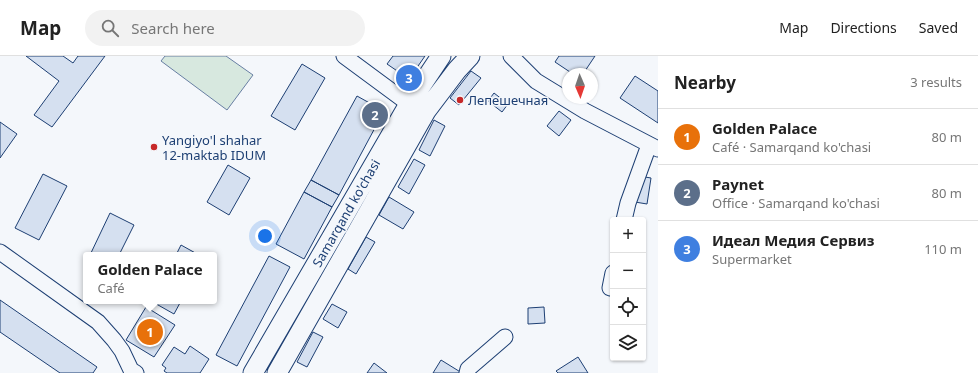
<!DOCTYPE html>
<html lang="en">
<head>
<meta charset="utf-8">
<style>
	:root { --surface:#fff; --page:#f2f2f2; --text:#222; --muted:#767676; --line:#e0e0e0; --accent:#db2777 }
	body { margin:0; font-family:"Noto Sans",sans-serif; background:var(--page); color:var(--text) }
	.controls { position:absolute; right:12px; bottom:12px; display:grid; overflow:hidden; border-radius:4px; box-shadow:0 1px 3px #0004 }
	.controls button { width:36px; height:36px; display:grid; place-items:center; padding:0; border:0; border-bottom:1px solid var(--line); background:var(--surface); color:var(--text); font:20px sans-serif }
	.compass { position:absolute; left:562px; top:12px; width:36px; height:36px; border-radius:50%; background:var(--surface); box-shadow:0 1px 3px #0004; rotate:178deg }
	.you { position:absolute; left:265px; top:180px; width:14px; height:14px; margin:-10px; border:3px solid #fff; border-radius:50%; background:#1a73e8; box-shadow:0 0 0 6px #1a73e833 }
	.badge { display:grid; place-items:center; width:26px; height:26px; border-radius:50%; background:var(--accent); color:#fff; font-size:13px; font-weight:700 }
	.pin { position:absolute; translate:-50% -50%; border:2px solid #fff; box-shadow:0 1px 4px #0006 }
	.popup { position:absolute; left:83px; top:196px; width:134px; height:52px; box-sizing:border-box; display:grid; place-content:center; border-radius:4px; background:var(--surface); filter:drop-shadow(0 1px 3px #0005); font-size:13px; white-space:nowrap; color:var(--muted) }
	.popup b { font-size:15px; color:var(--text) }
	.popup::after { content:''; position:absolute; left:50%; top:100%; margin-left:-8px; border:8px solid transparent; border-top-color:var(--surface) }
	.list { margin:0; padding:0; list-style:none }
	h2 { display:flex; justify-content:space-between; align-items:center; height:52px; margin:0; padding:0 16px; font-size:17px }
	h2 small { font-size:13px; font-weight:400; color:var(--muted) }
	.list li { display:grid; grid-template-columns:26px 1fr auto; gap:12px; align-items:center; box-sizing:border-box; height:56px; padding:0 16px; border-top:1px solid var(--line) }
	.list b { display:block; font-size:15px; white-space:nowrap }
	.list p { margin:0; font-size:13px; white-space:nowrap; color:var(--muted) }
	.list em { font-size:13px; font-style:normal; color:var(--muted) }
	.icon { flex:none; width:22px; height:22px; fill:none; stroke:currentColor; stroke-width:2; stroke-linecap:round; stroke-linejoin:round }
	.map { position:relative; flex:none; width:658px; height:317px; overflow:hidden }
	header { display:flex; align-items:center; gap:24px; box-sizing:border-box; height:56px; padding:0 20px; background:var(--surface); border-bottom:1px solid var(--line) }
	header strong { font-size:19px }
	nav { display:flex; gap:22px; margin-inline-start:auto; font-size:14px }
	.search { width:280px; height:36px; background:var(--page); display:flex; align-items:center; gap:10px; box-sizing:border-box; padding:0 14px; border-radius:22px; color:var(--muted); font-size:15px }
	main { display:flex }
	aside { flex:1; background:var(--surface) }
	.map>svg:first-child { display:block }
	.green { fill:#d7e8df; stroke:#687fa3 }
	.building { fill:#d5e0f0; stroke:#1d3f73 }
	.lines { fill:none; stroke-linecap:round; stroke-linejoin:round }
	.minor-casing { stroke:#1d3f73; stroke-width:17 }
	.major-casing { stroke:#1d3f73; stroke-width:21 }
	.minor { stroke:#f4f7fb; stroke-width:15 }
	.major { stroke:#f4f7fb; stroke-width:19 }
	.poi-dot { fill:#c62828; stroke:#f4f7fb; stroke-width:1.5 }
	.labels { text-anchor:middle; dominant-baseline:central; stroke-width:3; stroke-linejoin:round; paint-order:stroke }
	.poi-label { font-size:13px; fill:#1d3f73; stroke:#f4f7fb; text-anchor:start }
	.street-label { font-size:13px; fill:#1d3f73; stroke:#f4f7fb }
</style>
</head>
<body>
<header>
<strong>Map</strong>
<div class="search"><svg class="icon" aria-label="search" viewBox="0 0 24 24"><circle cx="10" cy="10" r="6"/><path d="M15 15l6 6"/></svg>Search here</div>
<nav><a>Map</a><a>Directions</a><a>Saved</a></nav>
</header>
<main>
<div class="map">
<svg width="658" height="317" viewBox="0 0 658 317">
	<rect width="100%" height="100%" fill="#f4f7fb"/>
	<path class="green" d="M 165,0 L 226,0 L 253,19 L 227,54 L 161,5 Z"/>
	<path class="building" d="M 26,0 L 63,0 L 73,7 L 78,0 L 105,0 L 52,71 L 34,59 L 59,25 Z
		M 393,0 L 425,0 L 409,23 L 387,8 Z
		M 559,0 L 595,0 L 583,18 L 573,18 L 555,6 Z
		M 302,8 L 325,22 L 295,74 L 271,60 Z
		M 471,15 L 481,22 L 459,49 L 450,42 Z
		M 635,20 L 658,35 L 658,67 L 620,42 Z
		M 494,37 L 508,48 L 502,56 L 488,45 Z
		M 357,40 L 384,55 L 339,139 L 311,124 Z
		M 559,55 L 571,64 L 559,80 L 547,70 Z
		M 434,64 L 445,70 L 430,100 L 419,94 Z
		M 0,66 L 17,78 L 0,102 Z
		M 414,103 L 425,109 L 409,138 L 398,131 Z
		M 228,109 L 250,122 L 229,159 L 207,146 Z
		M 43,118 L 67,130 L 39,184 L 15,172 Z
		M 639,120 L 651,122 L 647,148 L 635,146 Z
		M 311,124 L 339,139 L 332,151 L 304,136 Z
		M 304,136 L 332,151 L 304,203 L 276,188 Z
		M 389,141 L 414,156 L 403,173 L 379,159 Z
		M 110,157 L 134,169 L 119,199 L 90,199 Z
		M 366,181 L 375,186 L 356,218 L 348,213 Z
		M 181,189 L 199,199 L 176,199 Z
		M 269,200 L 290,211 L 237,310 L 216,299 Z
		M 0,244 L 97,311 L 93,317 L 60,317 L 0,276 Z
		M 151,245 L 181,245 L 174,258 Z
		M 332,248 L 347,256 L 338,272 L 323,263 Z
		M 146,251 L 175,269 L 154,301 L 126,284 Z
		M 544,251 L 545,267 L 528,268 L 528,252 Z
		M 313,276 L 323,281 L 307,311 L 297,306 Z
		M 190,290 L 209,303 L 200,317 L 167,317 L 164,315 L 166,312 L 162,309 L 174,291 L 185,298 Z
		M 578,301 L 588,317 L 558,317 L 556,315 Z
		M 441,304 L 462,317 L 433,317 Z
		M 374,307 L 387,317 L 367,317 Z"/>
	<g class="lines">
		<g class="minor-casing">
			<path id="minor" d="M 344,0 L 409,48
				M 511,0 L 536,25 L 585,55 L 658,93
				M 624,164 L 628,147 L 649,89
				M 0,196 L 98,266 L 114,284 L 122,295 L 131,314 L 136,317
				M 610,232 L 613,217
				M 467,317 L 468,313 L 505,281"/>
		</g>
		<g class="major-casing">
			<path id="major" d="M 253,317 L 409,48 L 441,0
				M 277,317 L 426,55 L 457,14 L 470,0"/>
		</g>
		<use href="#minor" class="minor"/>
		<use href="#major" class="major"/>
	</g>
	<g class="poi-dot">
		<circle cx="460" cy="44" r="4"/>
		<circle cx="154" cy="91" r="4"/>
	</g>
	<g class="labels">
		<g class="poi-label">
			<text x="468" y="44">Лепешечная</text>
			<text x="162" y="84">Yangiyo'l shahar<tspan x="162" dy="15">12-maktab IDUM</tspan></text>
		</g>
		<g class="street-label">
			<text transform="translate(346 157) rotate(-60)">Samarqand ko'chasi</text>
		</g>
	</g>
</svg>
<div class="controls">
<button>+</button>
<button>−</button>
<button><svg class="icon" aria-label="locate" viewBox="0 0 24 24"><circle cx="12" cy="12" r="6"/><path d="M12 2v4M12 18v4M2 12h4M18 12h4"/></svg></button>
<button><svg class="icon" aria-label="layers" viewBox="0 0 24 24"><path d="M12 4l9 5-9 5-9-5zM3 14l9 5 9-5"/></svg></button>
</div>
<svg class="compass" viewBox="-18 -18 36 36"><path d="M0-13l5 13h-10z" fill="#e53935"/><path d="M0 13l5-13h-10z" fill="#767676"/></svg>
<div class="you"></div>
<div class="pin badge" style="left:150px;top:276px;background:#e8710a">1</div>
<div class="popup"><b>Golden Palace</b>Café</div>
<div class="pin badge" style="left:375px;top:59px;background:#5c6f8a">2</div>
<div class="pin badge" style="left:409px;top:22px;background:#3f7fe0">3</div>
</div>
<aside>
<h2>Nearby<small>3 results</small></h2>
<ul class="list">
<li><span class="badge" style="background:#e8710a">1</span><div><b>Golden Palace</b><p>Café · Samarqand ko'chasi</p></div><em>80 m</em></li>
<li><span class="badge" style="background:#5c6f8a">2</span><div><b>Paynet</b><p>Office · Samarqand ko'chasi</p></div><em>80 m</em></li>
<li><span class="badge" style="background:#3f7fe0">3</span><div><b>Идеал Медия Сервиз</b><p>Supermarket</p></div><em>110 m</em></li>
</ul>
</aside>
</main>
</body>
</html>
